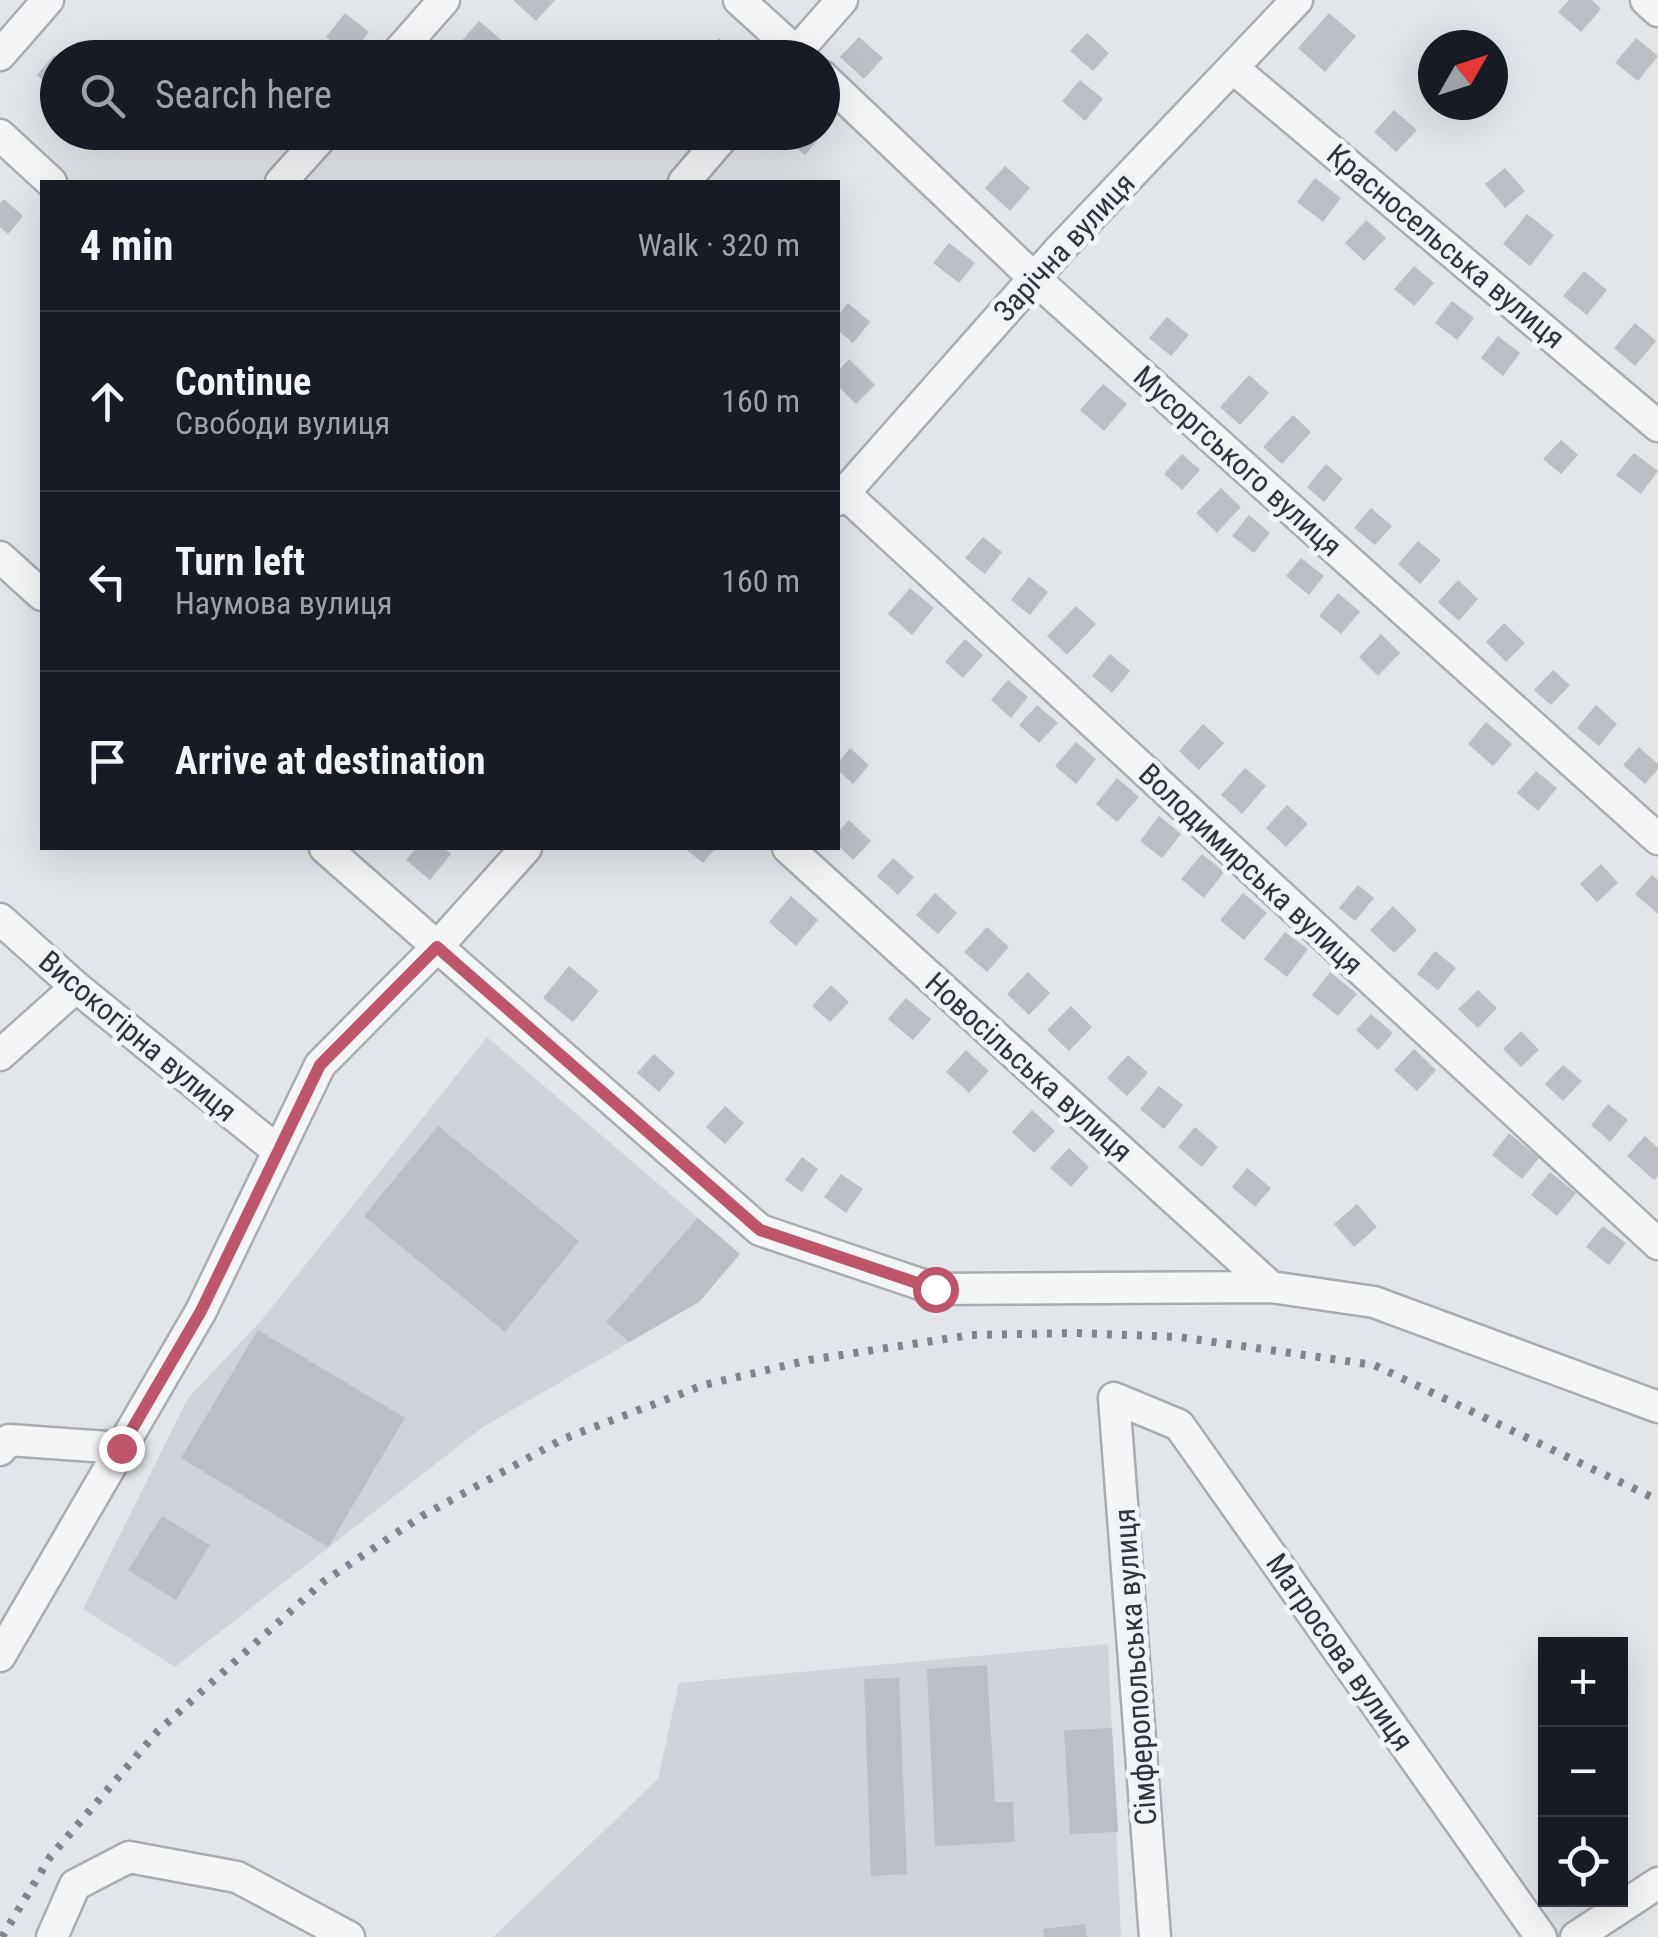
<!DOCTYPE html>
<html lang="en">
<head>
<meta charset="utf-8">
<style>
	:root { --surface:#171b24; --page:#242831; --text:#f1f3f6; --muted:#9ea1a6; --line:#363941 }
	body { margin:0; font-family:"Roboto Condensed",sans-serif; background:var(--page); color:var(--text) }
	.controls { position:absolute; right:30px; bottom:30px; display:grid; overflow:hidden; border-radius:0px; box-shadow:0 10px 40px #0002 }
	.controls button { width:90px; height:90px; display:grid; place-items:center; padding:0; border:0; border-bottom:2px solid var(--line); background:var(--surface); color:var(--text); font:50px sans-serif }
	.compass { position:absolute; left:1418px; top:30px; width:90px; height:90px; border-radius:50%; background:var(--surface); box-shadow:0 10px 40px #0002; rotate:51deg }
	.stop { position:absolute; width:30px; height:30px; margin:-22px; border:8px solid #bf556a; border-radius:50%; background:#fff }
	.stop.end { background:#bf556a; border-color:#fff; box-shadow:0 2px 10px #0008 }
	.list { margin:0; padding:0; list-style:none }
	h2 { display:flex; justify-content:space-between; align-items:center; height:130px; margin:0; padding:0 40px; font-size:42px }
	h2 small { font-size:32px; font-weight:400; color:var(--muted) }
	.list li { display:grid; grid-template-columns:65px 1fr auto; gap:30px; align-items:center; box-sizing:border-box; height:180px; padding:0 40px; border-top:2px solid var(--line) }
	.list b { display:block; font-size:38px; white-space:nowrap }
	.list p { margin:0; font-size:32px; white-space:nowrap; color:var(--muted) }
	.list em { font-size:32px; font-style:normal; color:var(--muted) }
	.icon { flex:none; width:55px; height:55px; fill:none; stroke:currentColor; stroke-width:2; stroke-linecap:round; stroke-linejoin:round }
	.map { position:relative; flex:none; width:1658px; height:1937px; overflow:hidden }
	.search { position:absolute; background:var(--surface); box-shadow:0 10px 40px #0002; left:40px; top:40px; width:800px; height:110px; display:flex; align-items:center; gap:25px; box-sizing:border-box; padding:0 35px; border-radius:55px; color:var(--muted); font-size:38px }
	.panel { position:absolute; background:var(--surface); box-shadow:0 10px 40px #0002; left:40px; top:180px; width:800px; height:670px; border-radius:0px }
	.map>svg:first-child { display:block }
	.built { fill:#d0d4da }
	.building { fill:#babec5 }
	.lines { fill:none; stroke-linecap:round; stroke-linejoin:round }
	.minor-casing { stroke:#a8acb3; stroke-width:35 }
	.minor { stroke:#f4f5f7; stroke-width:30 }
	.rail { stroke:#7d8590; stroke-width:8; stroke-dasharray:5 10; stroke-linecap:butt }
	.route { stroke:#bf556a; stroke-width:12 }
	.labels { text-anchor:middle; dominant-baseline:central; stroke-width:10; stroke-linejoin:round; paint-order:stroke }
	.street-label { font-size:30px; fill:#2c343f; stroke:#f1f4f6 }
</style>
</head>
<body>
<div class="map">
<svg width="1658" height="1937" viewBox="0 0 1658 1937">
	<rect width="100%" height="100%" fill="#e2e5e9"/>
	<path class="built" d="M 487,1037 L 740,1254 L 699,1302 L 483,1427 L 175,1667 L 83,1609 L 188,1398 L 260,1322 Z
		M 1108,1644 L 1121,1937 L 493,1937 L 658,1779 L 679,1683 Z"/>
	<path class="building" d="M 513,0 L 555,0 L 536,21 Z
		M 1569,0 L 1592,0 L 1601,9 L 1581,32 L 1558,12 Z
		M 345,13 L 369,32 L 350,56 L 326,37 Z
		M 1329,13 L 1356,36 L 1325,72 L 1298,48 Z
		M 479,21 L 505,43 L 493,58 L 473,58 L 458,45 Z
		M 1087,33 L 1109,53 L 1093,71 L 1070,51 Z
		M 859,37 L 883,58 L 864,79 L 840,57 Z
		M 719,38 L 740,58 L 702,58 Z
		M 1636,38 L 1658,56 L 1638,81 L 1615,63 Z
		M 97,41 L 116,58 L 83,58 Z
		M 54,55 L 58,59 L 58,93 L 37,75 Z
		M 1080,80 L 1103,99 L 1085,121 L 1062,101 Z
		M 1394,110 L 1417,130 L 1396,152 L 1374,132 Z
		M 784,132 L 824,132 L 805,155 L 781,136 Z
		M 1005,166 L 1030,188 L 1010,211 L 985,188 Z
		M 1505,168 L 1525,191 L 1505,208 L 1485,184 Z
		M 1315,178 L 1341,198 L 1323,222 L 1297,202 Z
		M 4,199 L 23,216 L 8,234 L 0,227 L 0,203 Z
		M 1527,214 L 1554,235 L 1530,266 L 1503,244 Z
		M 1366,220 L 1386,238 L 1364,261 L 1345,243 Z
		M 949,243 L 975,263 L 959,283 L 933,263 Z
		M 1414,266 L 1434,283 L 1414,306 L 1394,289 Z
		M 1584,271 L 1607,290 L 1587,315 L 1563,296 Z
		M 1452,301 L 1474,318 L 1457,340 L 1435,323 Z
		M 848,303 L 870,322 L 853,343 L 838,330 L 838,315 Z
		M 1167,317 L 1189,335 L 1171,356 L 1149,338 Z
		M 1635,323 L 1656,341 L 1635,366 L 1614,348 Z
		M 1498,336 L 1520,353 L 1503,376 L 1481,358 Z
		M 849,359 L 875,385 L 856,404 L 838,386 L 838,371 Z
		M 1249,375 L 1269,393 L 1240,425 L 1220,407 Z
		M 1103,384 L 1127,404 L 1104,431 L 1080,410 Z
		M 1293,415 L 1311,432 L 1282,464 L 1263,447 Z
		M 1561,440 L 1578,455 L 1561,474 L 1543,459 Z
		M 1634,453 L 1658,471 L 1641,494 L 1616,475 Z
		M 1182,454 L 1200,470 L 1182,490 L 1164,474 Z
		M 1326,464 L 1343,479 L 1324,502 L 1307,487 Z
		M 1221,488 L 1241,507 L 1217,533 L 1196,513 Z
		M 1371,508 L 1392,526 L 1375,545 L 1354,528 Z
		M 1249,515 L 1270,533 L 1254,553 L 1232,536 Z
		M 983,537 L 1002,552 L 985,574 L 965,558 Z
		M 1418,541 L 1441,560 L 1420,584 L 1398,564 Z
		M 1301,558 L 1324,576 L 1309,595 L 1286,576 Z
		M 1029,577 L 1048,592 L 1030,615 L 1011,600 Z
		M 1458,580 L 1478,599 L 1459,621 L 1438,602 Z
		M 910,588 L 934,608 L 912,635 L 888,614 Z
		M 1338,593 L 1360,612 L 1341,634 L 1319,616 Z
		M 1076,606 L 1096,624 L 1067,655 L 1047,636 Z
		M 1504,623 L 1525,643 L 1506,662 L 1486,642 Z
		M 1381,634 L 1400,653 L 1378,676 L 1359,657 Z
		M 965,639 L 983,655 L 963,678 L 945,662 Z
		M 1110,654 L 1130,671 L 1112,693 L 1092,676 Z
		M 1553,670 L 1570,685 L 1551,705 L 1534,690 Z
		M 1008,680 L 1028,697 L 1011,718 L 991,700 Z
		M 1037,705 L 1058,723 L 1039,743 L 1019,725 Z
		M 1596,705 L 1617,724 L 1599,746 L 1577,728 Z
		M 1486,722 L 1512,744 L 1493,766 L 1468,744 Z
		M 1203,724 L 1224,743 L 1199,770 L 1179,751 Z
		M 1076,742 L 1096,759 L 1076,784 L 1055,766 Z
		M 1639,747 L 1658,764 L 1658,769 L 1645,784 L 1623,765 Z
		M 850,748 L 869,765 L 853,784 L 838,770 L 838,763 Z
		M 1245,768 L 1266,786 L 1242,814 L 1221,795 Z
		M 1536,771 L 1557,788 L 1538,811 L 1517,793 Z
		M 1117,778 L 1139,797 L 1117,822 L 1096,804 Z
		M 1287,805 L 1308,824 L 1286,847 L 1266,828 Z
		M 1159,816 L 1181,834 L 1162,858 L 1140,841 Z
		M 849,820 L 871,841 L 853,860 L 838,845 L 838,832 Z
		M 416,848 L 443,848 L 451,854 L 430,880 L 406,860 Z
		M 684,848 L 716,848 L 703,863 Z
		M 1202,854 L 1224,872 L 1204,898 L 1181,879 Z
		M 893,858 L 914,877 L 898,895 L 877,876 Z
		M 1601,864 L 1618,883 L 1597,902 L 1580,884 Z
		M 1652,875 L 1658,880 L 1658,914 L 1635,894 Z
		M 1358,885 L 1374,898 L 1355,921 L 1339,908 Z
		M 935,893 L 957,913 L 938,934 L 916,915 Z
		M 1243,893 L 1267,913 L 1244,940 L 1220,920 Z
		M 791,896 L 818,920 L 796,946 L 769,922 Z
		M 1393,906 L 1417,930 L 1394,953 L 1370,930 Z
		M 987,927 L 1009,947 L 987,972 L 964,952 Z
		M 1285,932 L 1308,949 L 1287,977 L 1264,959 Z
		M 1435,951 L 1456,968 L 1438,990 L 1417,974 Z
		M 569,966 L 599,991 L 573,1022 L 543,998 Z
		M 1028,972 L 1050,993 L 1029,1015 L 1007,994 Z
		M 1330,972 L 1357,994 L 1338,1016 L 1312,995 Z
		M 831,985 L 849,1002 L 830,1022 L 812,1006 Z
		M 1478,990 L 1497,1008 L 1478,1028 L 1458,1009 Z
		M 906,998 L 931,1019 L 913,1040 L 888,1019 Z
		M 1071,1006 L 1092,1027 L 1069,1051 L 1047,1030 Z
		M 1371,1014 L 1393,1033 L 1378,1050 L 1356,1030 Z
		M 1521,1031 L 1539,1050 L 1521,1067 L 1503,1049 Z
		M 1414,1049 L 1436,1070 L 1417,1091 L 1394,1070 Z
		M 966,1050 L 989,1071 L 969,1093 L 946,1072 Z
		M 654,1054 L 675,1073 L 659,1092 L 637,1073 Z
		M 1128,1055 L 1148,1073 L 1127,1096 L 1107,1078 Z
		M 1563,1065 L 1582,1081 L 1563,1101 L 1545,1084 Z
		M 1159,1086 L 1183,1105 L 1164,1129 L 1140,1109 Z
		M 1608,1104 L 1628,1120 L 1610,1142 L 1591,1125 Z
		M 725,1106 L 744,1123 L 725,1144 L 706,1127 Z
		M 1032,1110 L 1055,1131 L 1034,1153 L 1012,1132 Z
		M 438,1126 L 579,1241 L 505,1332 L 364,1216 Z
		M 1195,1127 L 1218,1147 L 1202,1167 L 1178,1147 Z
		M 1509,1133 L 1539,1158 L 1522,1179 L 1492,1155 Z
		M 1645,1136 L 1658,1148 L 1658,1176 L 1654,1180 L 1627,1156 Z
		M 1069,1148 L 1089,1167 L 1071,1187 L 1050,1168 Z
		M 802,1157 L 818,1169 L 802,1192 L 785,1180 Z
		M 1247,1168 L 1271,1188 L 1255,1207 L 1232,1187 Z
		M 1550,1172 L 1576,1193 L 1557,1216 L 1531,1195 Z
		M 841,1174 L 863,1189 L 846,1213 L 824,1197 Z
		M 1357,1204 L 1377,1227 L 1354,1247 L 1334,1224 Z
		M 698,1218 L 740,1254 L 699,1302 L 629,1342 L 606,1322 Z
		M 1603,1226 L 1626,1243 L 1609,1265 L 1586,1247 Z
		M 258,1330 L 405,1418 L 328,1547 L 181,1458 Z
		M 162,1516 L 210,1545 L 176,1600 L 128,1570 Z
		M 987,1665 L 995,1802 L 1013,1802 L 1015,1842 L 935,1846 L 927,1669 Z
		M 899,1678 L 907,1874 L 871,1876 L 864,1679 Z
		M 1112,1728 L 1118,1832 L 1070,1834 L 1064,1730 Z
		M 1085,1924 L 1087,1937 L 1044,1937 L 1043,1929 Z"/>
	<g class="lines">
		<g class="minor-casing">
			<path id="minor" d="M 739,0 L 803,58
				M 1646,0 L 1658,11
				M 0,55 L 48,0
				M 393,58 L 444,0
				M 791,58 L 842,0
				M 1233,68 L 1658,426
				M 822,76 L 1034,278 L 1658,839
				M 0,135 L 51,182
				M 281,182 L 326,132
				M 684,182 L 727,132
				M 844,493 L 1658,1244
				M 838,500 L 1060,249 L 1297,0
				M 0,557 L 42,595
				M 325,848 L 760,1230 L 935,1289 L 1271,1287 L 1374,1302 L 1658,1407
				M 788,848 L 1271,1287
				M 0,919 L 76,987 L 278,1151
				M 0,1055 L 76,987
				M 0,1450 L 9,1440 L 121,1448
				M 0,1656 L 201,1311 L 320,1065 L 437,947 L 526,848
				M 52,1937 L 75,1885 L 129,1857 L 237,1877 L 349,1937
				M 1155,1937 L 1114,1398 L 1179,1425 L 1541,1937
				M 1576,1937 L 1658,1883"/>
		</g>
		<use href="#minor" class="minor"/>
		<path class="rail" d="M 2,1937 L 50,1857 L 158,1731 L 323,1582 L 422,1516 L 563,1439 L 704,1385 L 809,1360 L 971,1335 L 1076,1333 L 1179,1337 L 1374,1365 L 1658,1500"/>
	</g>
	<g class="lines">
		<path class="route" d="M 121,1448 L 201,1311 L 320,1065 L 437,947 L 760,1230 L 935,1289"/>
	</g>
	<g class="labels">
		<g class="street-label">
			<text transform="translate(1446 246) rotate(40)">Красносельська вулиця</text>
			<text transform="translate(1064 247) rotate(-47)">Зарічна вулиця</text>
			<text transform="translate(1238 461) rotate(42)">Мусоргського вулиця</text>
			<text transform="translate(1251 869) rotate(43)">Володимирська вулиця</text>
			<text transform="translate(138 1036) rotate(40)">Високогірна вулиця</text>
			<text transform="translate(1029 1067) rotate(42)">Новосільська вулиця</text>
			<text transform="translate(1340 1652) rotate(55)">Матросова вулиця</text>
			<text transform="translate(1135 1667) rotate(-94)">Сімферопольська вулиця</text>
		</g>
	</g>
</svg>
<div class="controls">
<button>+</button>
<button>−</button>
<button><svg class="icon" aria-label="locate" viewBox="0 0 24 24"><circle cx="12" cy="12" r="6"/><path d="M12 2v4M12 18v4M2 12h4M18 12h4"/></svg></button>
</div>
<svg class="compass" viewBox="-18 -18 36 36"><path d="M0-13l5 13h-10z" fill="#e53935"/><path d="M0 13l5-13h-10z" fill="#9ea1a6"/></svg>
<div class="stop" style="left:935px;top:1289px"></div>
<div class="stop end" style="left:121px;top:1448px"></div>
<div class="search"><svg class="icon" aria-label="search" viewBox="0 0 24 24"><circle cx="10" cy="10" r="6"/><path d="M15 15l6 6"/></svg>Search here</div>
<section class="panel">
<h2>4 min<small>Walk · 320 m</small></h2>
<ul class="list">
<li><svg class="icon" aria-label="ahead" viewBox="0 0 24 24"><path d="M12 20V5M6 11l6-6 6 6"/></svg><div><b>Continue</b><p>Свободи вулиця</p></div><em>160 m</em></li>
<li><svg class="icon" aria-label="left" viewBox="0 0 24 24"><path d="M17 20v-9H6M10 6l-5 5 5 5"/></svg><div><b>Turn left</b><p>Наумова вулиця</p></div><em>160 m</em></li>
<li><svg class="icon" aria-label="arrive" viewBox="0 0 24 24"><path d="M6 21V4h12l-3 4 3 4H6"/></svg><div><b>Arrive at destination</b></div></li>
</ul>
</section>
</div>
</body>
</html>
